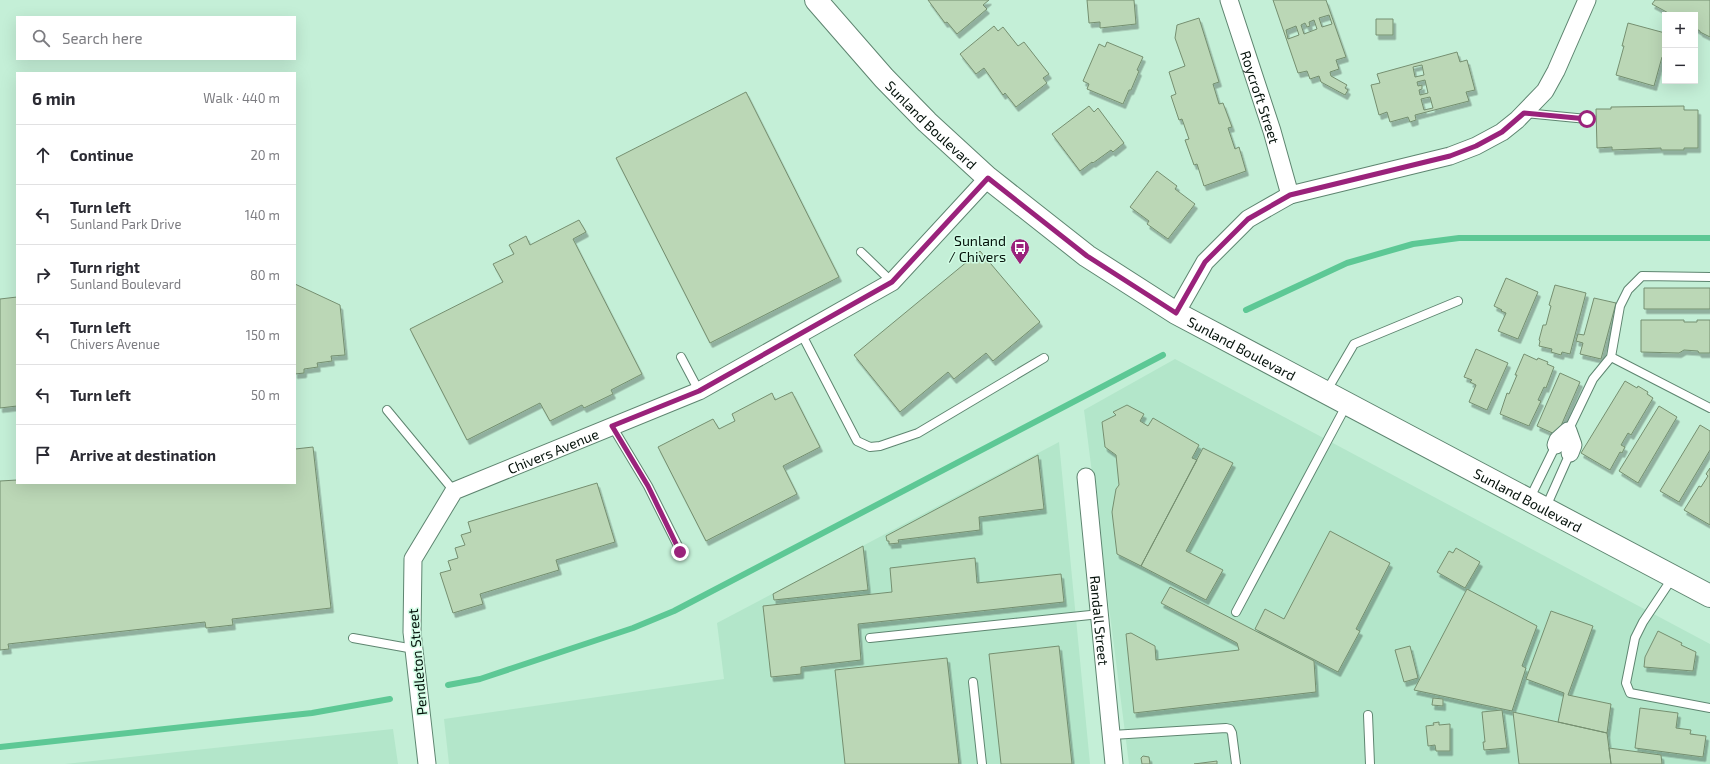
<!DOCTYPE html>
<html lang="en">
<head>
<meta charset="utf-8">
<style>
	:root { --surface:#fff; --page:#f2f2f3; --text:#2b2b33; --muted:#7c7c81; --line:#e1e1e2 }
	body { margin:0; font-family:"Exo 2",sans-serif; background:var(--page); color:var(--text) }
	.controls { position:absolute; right:12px; top:12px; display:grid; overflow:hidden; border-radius:0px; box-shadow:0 4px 16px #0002 }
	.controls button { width:36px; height:36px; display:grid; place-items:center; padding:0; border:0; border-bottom:1px solid var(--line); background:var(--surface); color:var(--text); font:20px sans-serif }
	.stop { position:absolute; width:12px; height:12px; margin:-9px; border:3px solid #9a227b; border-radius:50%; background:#fff }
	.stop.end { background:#9a227b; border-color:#fff; box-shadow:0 1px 4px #0008 }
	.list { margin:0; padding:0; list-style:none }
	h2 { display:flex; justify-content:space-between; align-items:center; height:52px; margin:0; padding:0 16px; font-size:17px }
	h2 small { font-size:13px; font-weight:400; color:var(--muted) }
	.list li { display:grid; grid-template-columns:26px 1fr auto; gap:12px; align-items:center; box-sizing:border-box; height:60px; padding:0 16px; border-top:1px solid var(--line) }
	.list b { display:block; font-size:15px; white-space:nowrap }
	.list p { margin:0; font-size:13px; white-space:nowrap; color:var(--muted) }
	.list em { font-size:13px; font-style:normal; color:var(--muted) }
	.icon { flex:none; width:22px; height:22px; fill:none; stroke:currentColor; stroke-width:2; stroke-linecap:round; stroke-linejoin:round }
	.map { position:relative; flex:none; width:1710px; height:764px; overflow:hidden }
	.search { position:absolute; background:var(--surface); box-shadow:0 4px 16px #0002; left:16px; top:16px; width:280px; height:44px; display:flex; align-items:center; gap:10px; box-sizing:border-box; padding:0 14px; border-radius:0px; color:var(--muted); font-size:15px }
	.panel { position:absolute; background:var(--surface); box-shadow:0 4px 16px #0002; left:16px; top:72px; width:280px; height:412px; border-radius:0px }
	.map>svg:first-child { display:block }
	.built { fill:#b3e6ca }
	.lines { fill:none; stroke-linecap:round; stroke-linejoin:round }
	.stream { stroke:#5dc895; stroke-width:6 }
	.building { fill:#bbd7b6; stroke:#758f70; fill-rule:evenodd; filter:url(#shadow) }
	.service-casing { stroke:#5e8570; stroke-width:10 }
	.minor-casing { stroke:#5e8570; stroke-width:19 }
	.primary-casing { stroke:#5e8570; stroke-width:24 }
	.service { stroke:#fff; stroke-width:8 }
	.minor { stroke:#fff; stroke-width:17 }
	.primary { stroke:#fff; stroke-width:22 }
	.route { stroke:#9a227b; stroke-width:5 }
	.labels { text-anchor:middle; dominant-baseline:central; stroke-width:3; stroke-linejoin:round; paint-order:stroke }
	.street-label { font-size:14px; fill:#031009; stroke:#d1fce4 }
	.poi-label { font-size:14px; fill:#031009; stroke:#d1fce4; text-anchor:end }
</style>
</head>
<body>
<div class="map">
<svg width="1710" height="764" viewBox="0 0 1710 764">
	<defs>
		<filter id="shadow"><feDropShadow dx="2.5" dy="4.5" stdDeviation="0" flood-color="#0004"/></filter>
	</defs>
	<rect width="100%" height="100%" fill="#c4efd7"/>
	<path class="built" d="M 1175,359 L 1710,644 L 1710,764 L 1129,764 L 1084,410 Z
		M 1059,442 L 1090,764 L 449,764 L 444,719 L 724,679 L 717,623 Z
		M 393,729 L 398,764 L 65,764 Z"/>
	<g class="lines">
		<path class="stream" d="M 1246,310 L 1347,263 L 1413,244 L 1459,238 L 1710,238
			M 448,685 L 480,679 L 633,628 L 674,611 L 1163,355
			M 0,747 L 312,713 L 390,699"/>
	</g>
	<path class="building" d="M 928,0 L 989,0 L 983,5 L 987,9 L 957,34 L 947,22 L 945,23 Z
		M 1087,0 L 1134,0 L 1136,24 L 1100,28 L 1100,22 L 1089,23 Z
		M 1273,0 L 1326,0 L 1346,57 L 1336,60 L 1339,69 L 1330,72 L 1331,76 L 1347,85 L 1345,88 L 1348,90 L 1345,95 L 1321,82 L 1319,76 L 1310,79 L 1307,71 L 1298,73 ZM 1329,15 L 1332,24 L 1322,27 L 1319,18 ZM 1314,20 L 1317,29 L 1304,34 L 1301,25 L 1305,23 L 1307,27 L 1310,26 L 1309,22 ZM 1296,26 L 1299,35 L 1288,39 L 1286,30 Z
		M 1655,0 L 1710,0 L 1710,37 L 1700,32 L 1700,31 L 1695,28 L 1695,15 L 1672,15 L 1652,4 Z
		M 1199,18 L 1219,82 L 1213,84 L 1219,104 L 1223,103 L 1232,127 L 1228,128 L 1235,149 L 1239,147 L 1246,171 L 1204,186 L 1197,164 L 1194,165 L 1185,140 L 1189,139 L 1182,119 L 1179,120 L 1171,96 L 1176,94 L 1169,72 L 1185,66 L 1175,38 L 1177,25 Z
		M 1376,19 L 1393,19 L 1393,35 L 1376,35 Z
		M 1628,23 L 1665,33 L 1665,53 L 1664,57 L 1662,57 L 1654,86 L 1616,75 L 1624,46 L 1622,46 Z
		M 994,26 L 998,31 L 1003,27 L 1018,46 L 1024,42 L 1049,74 L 1043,78 L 1047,83 L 1016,107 L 1005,93 L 1003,95 L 984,68 L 976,74 L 960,54 Z
		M 1107,42 L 1143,57 L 1137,70 L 1139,71 L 1131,90 L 1129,90 L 1123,104 L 1087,89 L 1089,84 L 1083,81 L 1099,44 L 1105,47 Z
		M 1457,52 L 1460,62 L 1467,60 L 1475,90 L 1466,92 L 1469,101 L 1415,115 L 1416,120 L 1410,122 L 1408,117 L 1390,122 L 1387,112 L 1379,115 L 1371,85 L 1380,83 L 1377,74 ZM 1422,65 L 1424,75 L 1415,77 L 1413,67 ZM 1425,80 L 1428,93 L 1420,95 L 1419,90 L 1422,89 L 1422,85 L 1418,86 L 1417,82 ZM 1430,97 L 1433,108 L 1424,110 L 1421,99 Z
		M 746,92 L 839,277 L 710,343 L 616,158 Z
		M 1089,106 L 1094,112 L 1098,108 L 1124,143 L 1113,152 L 1111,150 L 1093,163 L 1092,162 L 1080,171 L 1052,134 Z
		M 1684,106 L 1684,110 L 1698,110 L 1698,148 L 1684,148 L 1684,150 L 1661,150 L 1661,148 L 1612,150 L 1612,147 L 1597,148 L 1596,109 L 1611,109 L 1611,107 Z
		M 1157,171 L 1177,186 L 1175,189 L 1195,204 L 1168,239 L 1147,224 L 1149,221 L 1130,207 Z
		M 579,220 L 586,232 L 573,239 L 642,374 L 611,390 L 613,394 L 584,408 L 582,405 L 550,421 L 540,403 L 467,440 L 410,329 L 503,282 L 493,264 L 514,254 L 509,245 L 526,236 L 530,245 Z
		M 980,251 L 1040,322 L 993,361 L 986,353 L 954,379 L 948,372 L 900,412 L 854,355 Z
		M 1506,278 L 1538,292 L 1518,339 L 1498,331 L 1506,313 L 1501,311 L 1502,310 L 1494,306 Z
		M 295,284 L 340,305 L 345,355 L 331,356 L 332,361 L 317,363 L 318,367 L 304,369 L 304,373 L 295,374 Z
		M 1555,285 L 1586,293 L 1570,354 L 1562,352 L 1561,355 L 1551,352 L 1552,349 L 1539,346 L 1540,341 L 1539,340 L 1543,325 L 1546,325 L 1551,306 L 1549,305 Z
		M 1644,288 L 1710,288 L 1710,309 L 1644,309 Z
		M 17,297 L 17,406 L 0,408 L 0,299 Z
		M 1594,298 L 1616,303 L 1601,359 L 1580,354 L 1583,343 L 1576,341 L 1578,334 L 1584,335 Z
		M 1641,320 L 1684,320 L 1684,322 L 1697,322 L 1697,320 L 1710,320 L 1710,353 L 1699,353 L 1698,351 L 1684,350 L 1679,353 L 1641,352 Z
		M 1476,349 L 1508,363 L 1487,410 L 1469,402 L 1476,385 L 1470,382 L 1472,380 L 1464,377 Z
		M 1524,354 L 1537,360 L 1538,358 L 1548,362 L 1547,364 L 1554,367 L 1546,388 L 1544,387 L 1538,400 L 1541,401 L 1529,426 L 1500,414 L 1507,393 L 1509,394 L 1517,375 L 1515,375 Z
		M 1560,373 L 1580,382 L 1557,435 L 1537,426 Z
		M 1625,381 L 1637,388 L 1638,386 L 1648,392 L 1647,394 L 1653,398 L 1631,435 L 1628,433 L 1621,445 L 1625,447 L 1622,453 L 1620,452 L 1610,470 L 1581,453 Z
		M 792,392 L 820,447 L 783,466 L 797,494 L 706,541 L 658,447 L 713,419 L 719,429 L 735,421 L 732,414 L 772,393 L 775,400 Z
		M 1127,405 L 1144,414 L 1140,421 L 1148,426 L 1153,418 L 1199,445 L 1192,458 L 1197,460 L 1141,566 L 1117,554 L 1112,512 L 1116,489 L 1119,485 L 1116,455 L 1105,447 L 1102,422 L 1116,415 L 1113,412 Z
		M 1659,406 L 1677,417 L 1638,483 L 1619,471 Z
		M 1700,425 L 1710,431 L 1710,450 L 1679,502 L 1660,491 Z
		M 313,447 L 331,608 L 232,619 L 233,625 L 206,628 L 205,622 L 8,644 L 9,649 L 0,650 L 0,481 L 17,480 L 17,483 L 295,483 L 295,449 Z
		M 1203,448 L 1233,463 L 1186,551 L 1223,570 L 1206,600 L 1141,566 Z
		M 1038,455 L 1044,509 L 979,517 L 980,530 L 898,540 L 899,543 L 889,544 L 889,541 L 887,541 L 886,536 Z
		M 1710,468 L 1710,525 L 1684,510 L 1699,486 L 1701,487 L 1708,476 L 1706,474 Z
		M 597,483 L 615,542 L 556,560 L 559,570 L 480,594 L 483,604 L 453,613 L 440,573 L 451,570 L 448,561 L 458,558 L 455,548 L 465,545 L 461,535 L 471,532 L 468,522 Z
		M 1330,531 L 1390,563 L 1356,629 L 1360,631 L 1338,672 L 1255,629 L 1265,609 L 1284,619 Z
		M 863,546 L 868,590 L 774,600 L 773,594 Z
		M 1456,548 L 1480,562 L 1465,588 L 1437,572 L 1449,551 L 1453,553 Z
		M 975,558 L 977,583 L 1061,574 L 1064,602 L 858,624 L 861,660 L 801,667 L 801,674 L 771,677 L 763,606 L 892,592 L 890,568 Z
		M 1170,587 L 1314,661 L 1316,692 L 1134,713 L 1126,634 L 1131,633 L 1155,646 L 1156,660 L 1239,650 L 1237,643 L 1161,603 Z
		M 1467,589 L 1537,626 L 1522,666 L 1526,668 L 1512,711 L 1414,690 Z
		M 1551,611 L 1593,626 L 1568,695 L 1611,704 L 1607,733 L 1558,722 L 1564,693 L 1526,679 Z
		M 1658,631 L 1682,643 L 1681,645 L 1696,652 L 1693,671 L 1644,667 L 1645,657 Z
		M 1059,646 L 1072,764 L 1001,764 L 989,654 Z
		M 1410,646 L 1418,678 L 1404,682 L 1395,650 Z
		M 947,658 L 959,764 L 845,764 L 835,670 Z
		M 1433,698 L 1443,699 L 1443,706 L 1432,705 Z
		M 1640,708 L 1678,713 L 1676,728 L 1691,730 L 1690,734 L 1706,736 L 1703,757 L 1635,748 Z
		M 1502,710 L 1507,748 L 1484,750 L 1483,742 L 1485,742 L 1482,712 Z
		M 1513,712 L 1607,733 L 1611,764 L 1519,764 Z
		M 1439,722 L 1439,725 L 1450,724 L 1450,751 L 1436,751 L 1435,745 L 1428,746 L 1426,726 L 1434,725 L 1433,723 Z
		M 1609,748 L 1661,755 L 1662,764 L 1611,764 Z
		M 1143,756 L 1149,757 L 1150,764 L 1142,764 L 1141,758 Z
		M 1217,761 L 1217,764 L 1194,764 Z"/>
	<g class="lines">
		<g class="service-casing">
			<path id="service" d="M 1525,113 L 1587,119
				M 861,252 L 892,282
				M 801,333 L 857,441 L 870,447 L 880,446 L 918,433 L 1044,358
				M 681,357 L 699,391
				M 1611,357 L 1710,408
				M 1326,392 L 1354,344 L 1458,301
				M 387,410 L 454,491
				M 612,426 L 648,486 L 681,552
				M 1568,431 L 1593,379 L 1611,357 L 1620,306 L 1628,290 L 1642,276 L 1710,277
				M 1529,500 L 1556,445
				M 1546,507 L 1570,453
				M 1673,577 L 1643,622 L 1635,638 L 1626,683 L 1630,693 L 1710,708
				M 1236,612 L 1347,404
				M 353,638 L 414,649
				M 870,638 L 1100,614
				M 973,682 L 982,764
				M 1368,715 L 1370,764
				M 1112,735 L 1226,728 L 1230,729 L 1232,733 L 1236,764"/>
		</g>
		<g class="minor-casing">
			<g id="minor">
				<path id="s1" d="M 1229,0 L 1272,131 L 1290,195"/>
				<path d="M 1176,313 L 1205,262 L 1248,219 L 1290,195 L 1450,156 L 1476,146 L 1502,132 L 1517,120 L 1545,91 L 1556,71 L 1587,0"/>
				<path d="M 1556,445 L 1558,440 L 1568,431 L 1573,445 L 1570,453"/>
				<path id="s2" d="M 1086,477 L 1114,764"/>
				<path id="s3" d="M 427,764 L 412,632 L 413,559 L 454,491 L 699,391 L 892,282 L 988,178"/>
			</g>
		</g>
		<g class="primary-casing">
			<g id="primary">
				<path id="s4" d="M 816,0 L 884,78 L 927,122 L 988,178 L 1087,256 L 1176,313 L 1710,596"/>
			</g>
		</g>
		<use href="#service" class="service"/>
		<use href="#minor" class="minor"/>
		<use href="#primary" class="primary"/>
	</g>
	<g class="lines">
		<path class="route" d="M 680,552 L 648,486 L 612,426 L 699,391 L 892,282 L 988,178 L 1087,256 L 1176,313 L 1205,262 L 1248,219 L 1290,195 L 1450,156 L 1476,146 L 1502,132 L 1524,113 L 1587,119"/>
	</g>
	<defs>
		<g id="bus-pin" transform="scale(1)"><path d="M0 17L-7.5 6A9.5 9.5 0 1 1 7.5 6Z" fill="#9a227b" stroke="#d1fce4"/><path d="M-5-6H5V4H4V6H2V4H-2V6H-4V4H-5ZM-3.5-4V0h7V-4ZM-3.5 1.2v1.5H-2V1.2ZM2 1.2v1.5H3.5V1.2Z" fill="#fff"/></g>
	</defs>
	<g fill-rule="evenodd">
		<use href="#bus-pin" x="1020" y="248"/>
	</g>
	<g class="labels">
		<g class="street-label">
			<text stroke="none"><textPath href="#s1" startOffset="102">Roycroft Street</textPath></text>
			<text stroke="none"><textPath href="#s4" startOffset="170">Sunland Boulevard</textPath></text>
			<text stroke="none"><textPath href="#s4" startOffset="554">Sunland Boulevard</textPath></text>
			<text stroke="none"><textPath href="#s3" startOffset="392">Chivers Avenue</textPath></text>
			<text stroke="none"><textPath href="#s4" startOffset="878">Sunland Boulevard</textPath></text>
			<text stroke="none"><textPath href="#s2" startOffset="144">Randall Street</textPath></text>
			<text transform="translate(417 662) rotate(-95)">Pendleton Street</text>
		</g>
		<g class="poi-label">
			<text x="1006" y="240">Sunland<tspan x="1006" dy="16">/ Chivers</tspan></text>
		</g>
	</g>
</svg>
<div class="controls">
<button>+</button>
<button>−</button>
</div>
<div class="stop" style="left:1587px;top:119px"></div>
<div class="stop end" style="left:680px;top:552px"></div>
<div class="search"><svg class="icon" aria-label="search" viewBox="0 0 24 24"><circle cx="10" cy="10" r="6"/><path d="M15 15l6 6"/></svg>Search here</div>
<section class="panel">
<h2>6 min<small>Walk · 440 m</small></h2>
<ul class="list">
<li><svg class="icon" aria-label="ahead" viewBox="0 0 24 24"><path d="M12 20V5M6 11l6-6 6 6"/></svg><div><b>Continue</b></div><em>20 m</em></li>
<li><svg class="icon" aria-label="left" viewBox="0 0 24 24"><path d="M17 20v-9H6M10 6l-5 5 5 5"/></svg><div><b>Turn left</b><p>Sunland Park Drive</p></div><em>140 m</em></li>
<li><svg class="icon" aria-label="right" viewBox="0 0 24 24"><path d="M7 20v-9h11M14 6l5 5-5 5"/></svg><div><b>Turn right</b><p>Sunland Boulevard</p></div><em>80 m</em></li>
<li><svg class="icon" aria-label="left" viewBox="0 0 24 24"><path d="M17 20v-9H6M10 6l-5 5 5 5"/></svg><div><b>Turn left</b><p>Chivers Avenue</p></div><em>150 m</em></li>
<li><svg class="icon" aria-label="left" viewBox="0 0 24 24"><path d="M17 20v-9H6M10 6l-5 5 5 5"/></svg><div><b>Turn left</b></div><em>50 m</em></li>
<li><svg class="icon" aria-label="arrive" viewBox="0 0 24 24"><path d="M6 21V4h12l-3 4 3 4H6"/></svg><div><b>Arrive at destination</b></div></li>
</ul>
</section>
</div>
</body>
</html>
